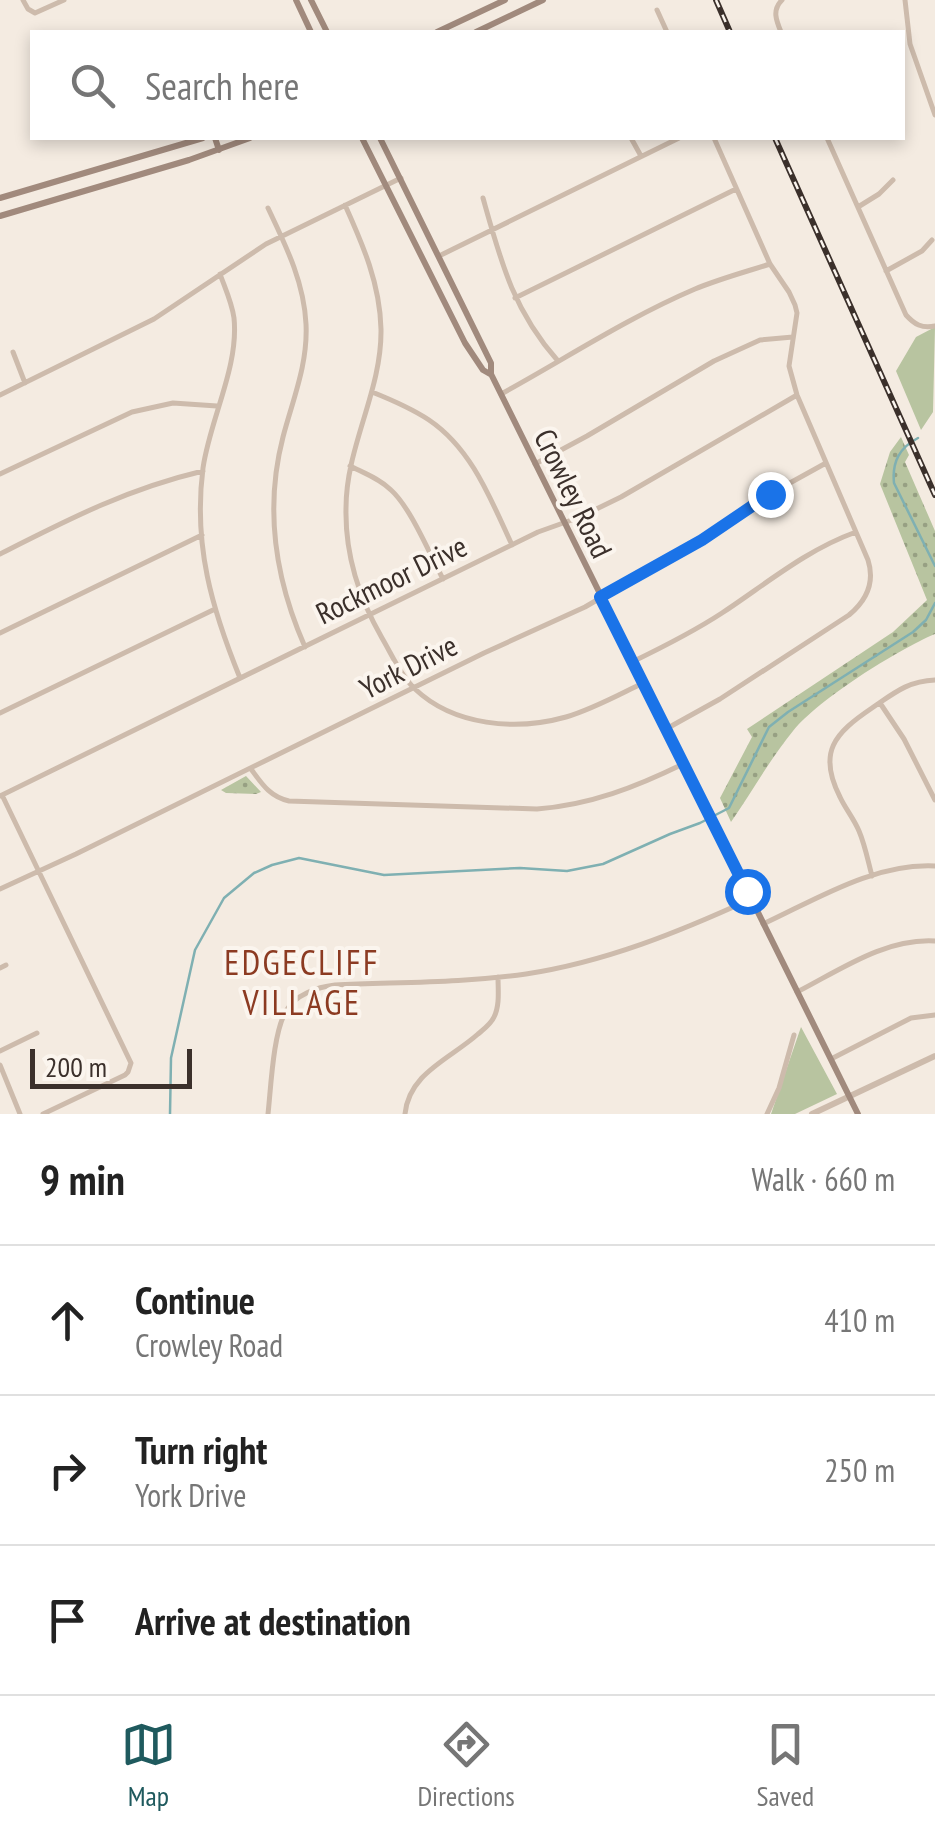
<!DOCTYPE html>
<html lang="en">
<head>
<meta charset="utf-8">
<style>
	:root { --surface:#fff; --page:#f6f6f6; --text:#222; --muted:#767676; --line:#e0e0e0; --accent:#1f5a5e }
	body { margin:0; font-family:"PT Sans Narrow",sans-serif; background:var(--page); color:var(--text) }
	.scale { position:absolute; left:30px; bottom:25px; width:162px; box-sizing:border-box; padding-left:10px; border:5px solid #3b302b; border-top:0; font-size:28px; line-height:35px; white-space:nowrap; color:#3b302b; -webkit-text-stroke:8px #fbf5ee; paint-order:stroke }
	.stop { position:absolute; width:30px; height:30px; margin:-22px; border:8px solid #1a73e8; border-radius:50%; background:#fff }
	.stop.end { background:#1a73e8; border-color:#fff; box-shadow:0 2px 10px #0008 }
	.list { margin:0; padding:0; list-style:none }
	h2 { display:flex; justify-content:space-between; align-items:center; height:130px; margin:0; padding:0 40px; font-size:42px }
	h2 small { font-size:32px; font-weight:400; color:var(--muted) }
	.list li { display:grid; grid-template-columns:65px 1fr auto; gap:30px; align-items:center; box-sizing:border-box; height:150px; padding:0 40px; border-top:2px solid var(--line) }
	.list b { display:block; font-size:38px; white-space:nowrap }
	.list p { margin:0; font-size:32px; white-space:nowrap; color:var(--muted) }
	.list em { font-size:32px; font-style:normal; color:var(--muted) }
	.icon { flex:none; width:55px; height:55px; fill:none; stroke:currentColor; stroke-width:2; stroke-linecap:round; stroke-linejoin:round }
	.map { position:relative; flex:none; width:935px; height:1114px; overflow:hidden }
	.search { position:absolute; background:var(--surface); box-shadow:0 5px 15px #0003; left:30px; right:30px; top:30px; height:110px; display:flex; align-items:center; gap:25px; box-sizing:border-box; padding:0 35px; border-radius:0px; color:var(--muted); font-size:38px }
	.sheet { height:580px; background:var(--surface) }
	nav { display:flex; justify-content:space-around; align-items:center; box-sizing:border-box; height:140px; border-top:2px solid var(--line); background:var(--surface); font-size:28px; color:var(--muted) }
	nav a { display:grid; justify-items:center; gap:5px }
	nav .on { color:var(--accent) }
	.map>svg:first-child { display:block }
	.grass { fill:url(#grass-dots) }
	.park { fill:#b8c4a0 }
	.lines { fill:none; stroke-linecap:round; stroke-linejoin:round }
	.stream { stroke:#7fb0b2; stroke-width:2.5 }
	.minor { stroke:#cdbbac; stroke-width:5 }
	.tertiary { stroke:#cdbbac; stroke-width:6 }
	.secondary { stroke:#a18a7d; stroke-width:6 }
	.rail-casing { stroke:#3b302b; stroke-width:6 }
	.rail { stroke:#fbf5ee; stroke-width:2.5; stroke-dasharray:8; stroke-linecap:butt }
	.route { stroke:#1a73e8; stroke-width:12 }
	.labels { text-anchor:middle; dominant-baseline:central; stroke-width:8; stroke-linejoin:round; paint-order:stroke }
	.street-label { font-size:30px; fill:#3b302b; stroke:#fbf5ee }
	.quarter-label { font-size:35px; letter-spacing:2.5px; fill:#8c3b22; stroke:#fbf5ee }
</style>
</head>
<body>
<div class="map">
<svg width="935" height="1114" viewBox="0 0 935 1114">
	<defs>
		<pattern id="grass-dots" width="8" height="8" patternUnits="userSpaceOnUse" patternTransform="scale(2.5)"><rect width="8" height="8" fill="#b8c4a0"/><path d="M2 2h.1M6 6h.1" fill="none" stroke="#97a083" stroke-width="1.8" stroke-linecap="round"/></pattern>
	</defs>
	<rect width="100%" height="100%" fill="#f4ebe1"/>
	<path class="grass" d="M 901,437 L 909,455 L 905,462 L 935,531 L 935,634 C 897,650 819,699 793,731 C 770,759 752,792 731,822 L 720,798 L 752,737 L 747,729 L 893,632 L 927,600 L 880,484 L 890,452 Z
		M 246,776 L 261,792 L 256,794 L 226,793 L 221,790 Z"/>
	<path class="park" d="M 935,327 L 933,412 L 921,430 L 896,371 L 916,337 Z
		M 801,1027 L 837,1094 L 795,1114 L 771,1114 Z"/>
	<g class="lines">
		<path class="stream" d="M 918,438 C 899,448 892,462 894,483 L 935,566
			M 170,1114 L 171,1058 L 195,950 L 224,898 L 254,873 L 272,865 L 299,858 L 384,875 L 520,868 L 567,871 L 603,864 L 670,834 L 700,823 L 729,808 L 769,727 L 788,712 L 913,632 L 926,620 L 935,603"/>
		<path class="minor" d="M 23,0 L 28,9 L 35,13 L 64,0
			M 905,0 L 910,44 L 935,115
			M 657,10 L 667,32
			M 781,32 C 776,20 772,10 782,0
			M 631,138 L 641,156
			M 827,138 L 906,315 C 914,324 922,329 935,326
			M 483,198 C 501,262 513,310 558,361
			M 345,205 C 363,245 380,284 381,329 C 382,391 346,446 346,508 C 345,554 359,598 382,638 C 392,655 401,676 415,689 C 454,726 516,731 566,717 C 593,709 618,695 643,683
			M 858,207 L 879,194 L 893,180
			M 268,208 C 286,246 304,282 306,324 C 308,364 293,399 283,437 C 264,510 275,579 305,647
			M 439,256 L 679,138
			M 886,271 L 922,251 L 932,240
			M 220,274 C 225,288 232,303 234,318 C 239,367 210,419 203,468 C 193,545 212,609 240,678
			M 515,298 L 736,189
			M 13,352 L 25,383
			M 372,392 C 392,400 411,408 429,420 C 472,449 491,500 512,545
			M 501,394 C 565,359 627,318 695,289 C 719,279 745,272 770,264
			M 0,395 L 154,319 L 266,244 L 401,178
			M 535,464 L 587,436 L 714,361 L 760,340 L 793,337
			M 350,466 C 364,473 380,479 391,490 C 411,508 430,555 443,579
			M 0,474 L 132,412 L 173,403 L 217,406
			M 0,554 C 69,519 127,489 203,471
			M 0,633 L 202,535
			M 632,662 C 663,647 693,632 722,613 C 766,584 806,550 856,532
			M 880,703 L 904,739 L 935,800
			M 0,713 L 213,610
			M 666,729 L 720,699 L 849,615 C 867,600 875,582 868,560 L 797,395 L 789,366 L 797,313 L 795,305 L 789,292 L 770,264 L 714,138
			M 251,769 C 262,784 270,797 289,801 L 537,809 C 590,805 636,787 683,764
			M 2,795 L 131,1063 L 128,1072 L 125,1075 L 43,1114
			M 0,796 L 538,532 L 580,517 L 621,497 L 797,395
			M 872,876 C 868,861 865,845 859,831 C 854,819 845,808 840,797 C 817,752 835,733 872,708 C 894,693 908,681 935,680
			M 0,889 L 76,854 L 484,653 L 585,607 L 702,539 L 770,494 L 826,463
			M 763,924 C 817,899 874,863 935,866
			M 0,968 L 6,965
			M 797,992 C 840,970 885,938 935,941
			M 0,1051 L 37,1033
			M 831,1059 L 911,1018 L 935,1015
			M 0,1065 L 20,1114
			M 268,1114 C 271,1087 273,1033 286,1011 C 295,995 317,987 335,985 C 398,982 463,983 526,974 C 605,962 679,932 751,899
			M 405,1114 C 409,1073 450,1059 478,1034 C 484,1029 491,1024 494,1017 C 500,1005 498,990 498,977
			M 767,1114 L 779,1088 L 794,1035"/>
		<path class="tertiary" d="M 812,1114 L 935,1056"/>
		<path class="secondary" d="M 296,0 L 311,32
			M 311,0 L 327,32
			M 437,32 L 505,0
			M 476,32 L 543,0
			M 215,138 L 219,150
			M 362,138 L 465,343 L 483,370 L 490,374
			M 380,138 L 491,363 L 491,374 L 858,1114
			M 0,198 L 203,138
			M 0,216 L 189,160 L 250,138"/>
		<g class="rail-casing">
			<path id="rail" d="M 716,0 L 730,32
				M 775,138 L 935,495"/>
		</g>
		<use href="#rail" class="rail"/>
	</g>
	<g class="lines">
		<path class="route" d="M 747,891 L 600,597 L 702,540 L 770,494"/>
	</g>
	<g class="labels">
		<g class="street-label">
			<text transform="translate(574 493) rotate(64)">Crowley Road</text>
			<text transform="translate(391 579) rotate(-26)">Rockmoor Drive</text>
			<text transform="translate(408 666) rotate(-27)">York Drive</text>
		</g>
		<g class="quarter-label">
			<text x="302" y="962">EDGECLIFF<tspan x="302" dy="40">VILLAGE</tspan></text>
		</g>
	</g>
</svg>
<div class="scale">200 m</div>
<div class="stop" style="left:747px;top:891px"></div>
<div class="stop end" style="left:770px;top:494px"></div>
<div class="search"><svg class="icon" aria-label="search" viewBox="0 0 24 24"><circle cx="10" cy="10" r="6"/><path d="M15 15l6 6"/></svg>Search here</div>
</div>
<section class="sheet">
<h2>9 min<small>Walk · 660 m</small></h2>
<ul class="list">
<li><svg class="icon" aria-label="ahead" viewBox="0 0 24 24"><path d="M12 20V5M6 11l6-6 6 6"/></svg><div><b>Continue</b><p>Crowley Road</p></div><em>410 m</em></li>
<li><svg class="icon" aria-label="right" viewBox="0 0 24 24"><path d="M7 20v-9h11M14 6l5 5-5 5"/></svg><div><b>Turn right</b><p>York Drive</p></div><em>250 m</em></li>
<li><svg class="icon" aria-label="arrive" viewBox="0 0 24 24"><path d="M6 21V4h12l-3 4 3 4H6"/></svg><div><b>Arrive at destination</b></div></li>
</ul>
</section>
<nav>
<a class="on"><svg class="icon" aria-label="map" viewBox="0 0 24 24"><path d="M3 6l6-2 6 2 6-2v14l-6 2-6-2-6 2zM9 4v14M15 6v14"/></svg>Map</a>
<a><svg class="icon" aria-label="directions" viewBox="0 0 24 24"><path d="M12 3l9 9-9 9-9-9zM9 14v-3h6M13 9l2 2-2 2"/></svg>Directions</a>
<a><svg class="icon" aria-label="saved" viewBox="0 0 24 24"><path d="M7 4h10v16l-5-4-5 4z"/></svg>Saved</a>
</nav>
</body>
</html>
